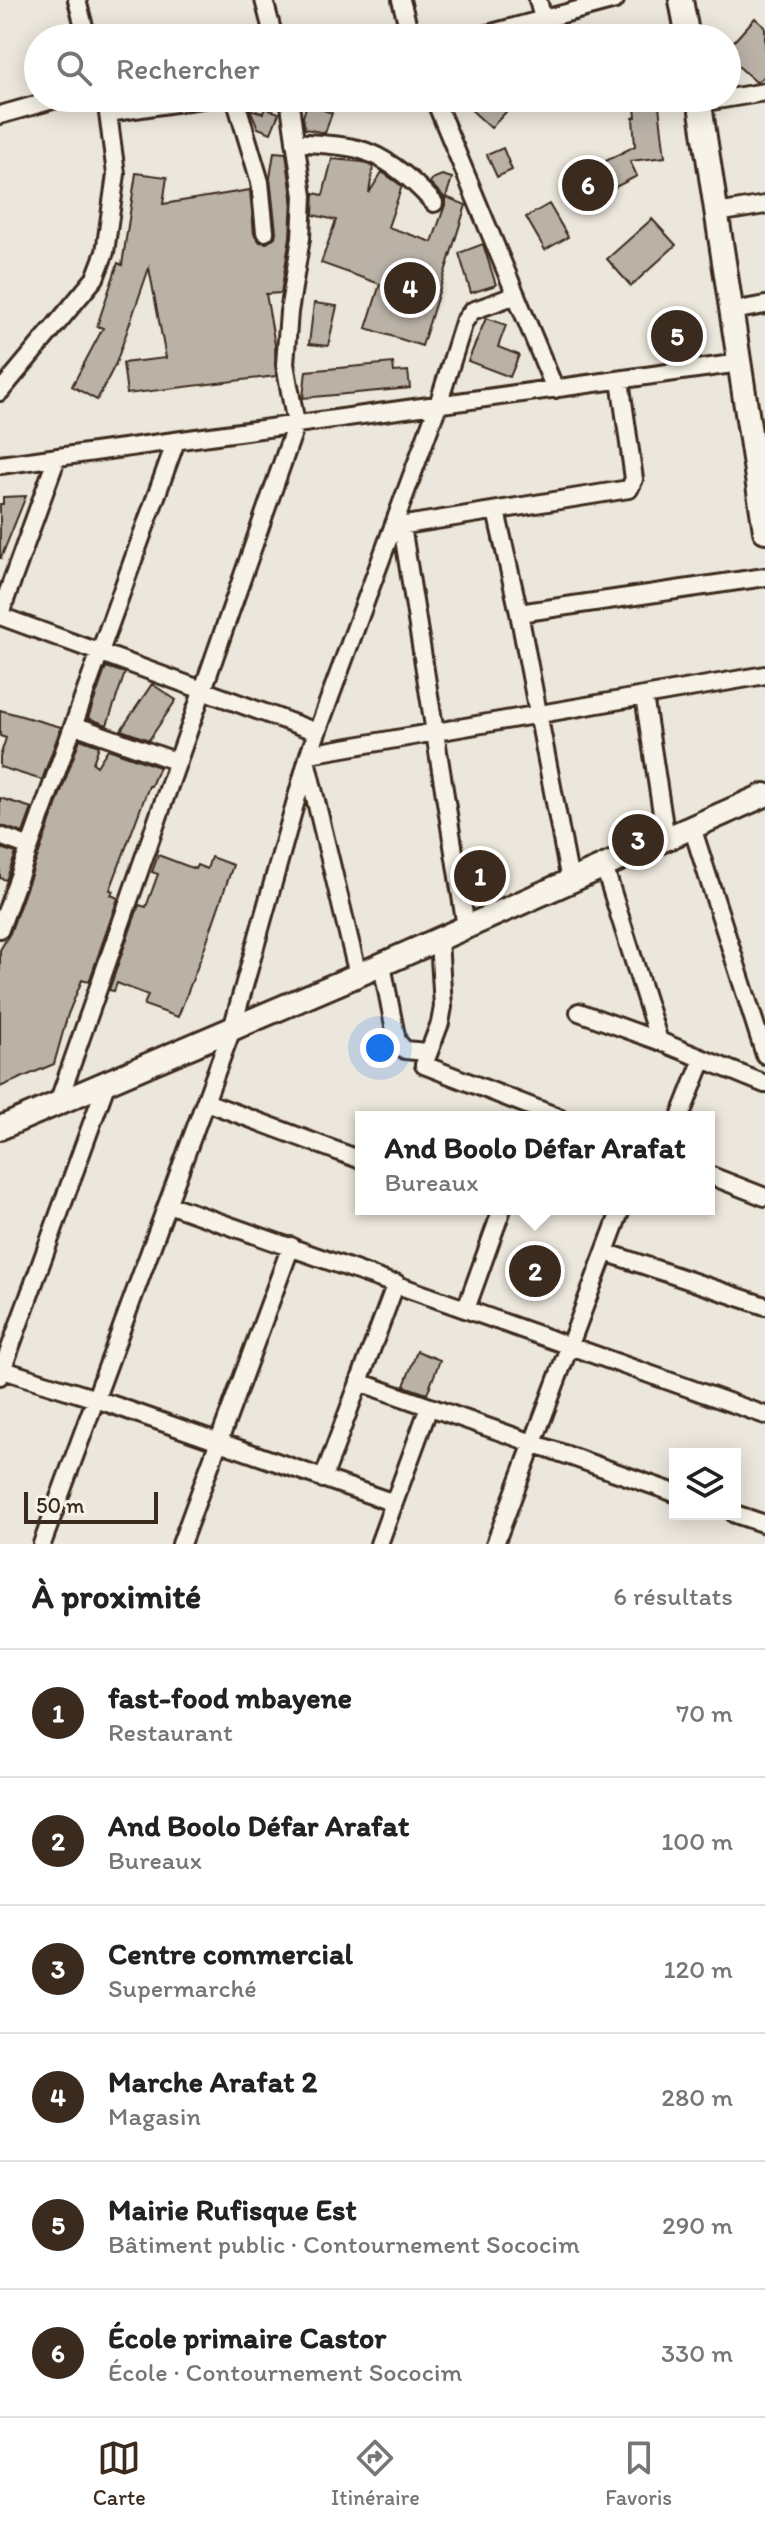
<!DOCTYPE html>
<html lang="fr">
<head>
<meta charset="utf-8">
<style>
	:root { --surface:#fff; --page:#f2f2f2; --text:#222; --muted:#767676; --line:#e0e0e0; --accent:#3b2a1e }
	body { margin:0; font-family:Itim,sans-serif; background:var(--page); color:var(--text) }
	.controls { position:absolute; right:24px; bottom:24px; display:grid; overflow:hidden; border-radius:0px; box-shadow:0 4px 20px #0003 }
	.controls button { width:72px; height:72px; display:grid; place-items:center; padding:0; border:0; border-bottom:2px solid var(--line); background:var(--surface); color:var(--text); font:40px sans-serif }
	.scale { position:absolute; left:24px; bottom:20px; width:134px; box-sizing:border-box; padding-left:8px; border:4px solid #3b2a1e; border-top:0; font-size:22px; line-height:28px; white-space:nowrap; color:#3b2a1e; -webkit-text-stroke:6px #f7f3e8; paint-order:stroke }
	.you { position:absolute; left:380px; top:1048px; width:28px; height:28px; margin:-20px; border:6px solid #fff; border-radius:50%; background:#1a73e8; box-shadow:0 0 0 12px #1a73e833 }
	.badge { display:grid; place-items:center; width:52px; height:52px; border-radius:50%; background:var(--accent); color:#fff; font-size:26px; font-weight:700 }
	.pin { position:absolute; translate:-50% -50%; border:4px solid #fff; box-shadow:0 2px 8px #0006 }
	.popup { position:absolute; left:355px; top:1111px; width:360px; height:104px; box-sizing:border-box; display:grid; place-content:center; border-radius:0px; background:var(--surface); filter:drop-shadow(0 2px 6px #0005); font-size:26px; white-space:nowrap; color:var(--muted) }
	.popup b { font-size:30px; color:var(--text) }
	.popup::after { content:''; position:absolute; left:50%; top:100%; margin-left:-16px; border:16px solid transparent; border-top-color:var(--surface) }
	.list { margin:0; padding:0; list-style:none }
	h2 { display:flex; justify-content:space-between; align-items:center; height:104px; margin:0; padding:0 32px; font-size:34px }
	h2 small { font-size:26px; font-weight:400; color:var(--muted) }
	.list li { display:grid; grid-template-columns:52px 1fr auto; gap:24px; align-items:center; box-sizing:border-box; height:128px; padding:0 32px; border-top:2px solid var(--line) }
	.list b { display:block; font-size:30px; white-space:nowrap }
	.list p { margin:0; font-size:26px; white-space:nowrap; color:var(--muted) }
	.list em { font-size:26px; font-style:normal; color:var(--muted) }
	.icon { flex:none; width:44px; height:44px; fill:none; stroke:currentColor; stroke-width:2; stroke-linecap:round; stroke-linejoin:round }
	.map { position:relative; flex:none; width:765px; height:1544px; overflow:hidden }
	.search { position:absolute; background:var(--surface); box-shadow:0 4px 20px #0003; left:24px; right:24px; top:24px; height:88px; display:flex; align-items:center; gap:20px; box-sizing:border-box; padding:0 28px; border-radius:44px; color:var(--muted); font-size:30px }
	.sheet { height:872px; background:var(--surface) }
	nav { display:flex; justify-content:space-around; align-items:center; box-sizing:border-box; height:112px; border-top:2px solid var(--line); background:var(--surface); font-size:22px; color:var(--muted) }
	nav a { display:grid; justify-items:center; gap:4px }
	nav .on { color:var(--accent) }
	.map>svg:first-child { display:block }
	.building { fill:#bab2a7; stroke:#3b2a1e; stroke-width:2 }
	.lines { fill:none; stroke-linecap:round; stroke-linejoin:round }
	.street-casing { stroke:#3b2a1e; stroke-width:22 }
	.secondary-casing { stroke:#3b2a1e; stroke-width:28 }
	.street { stroke:#f7f3e8; stroke-width:16 }
	.secondary { stroke:#f7f3e8; stroke-width:22 }
</style>
</head>
<body>
<div class="map">
<svg width="765" height="1544" viewBox="0 0 765 1544">
	<rect width="100%" height="100%" fill="#ece7dc"/>
	<filter id="ink" filterUnits="userSpaceOnUse"><feTurbulence type="fractalNoise" baseFrequency=".0125" numOctaves="2"/><feDisplacementMap in="SourceGraphic" scale="16" xChannelSelector="R" yChannelSelector="G"/><feConvolveMatrix kernelMatrix="1 2 1 2 8 2 1 2 1" color-interpolation-filters="sRGB"/></filter>
	<g filter="url(#ink)">
		<path class="building" d="M 755,18 L 765,27 L 765,76 L 756,82 L 727,56 L 727,49 Z
			M 476,98 L 519,98 L 491,128 L 468,107 Z
			M 634,98 L 658,98 L 665,157 L 630,161 L 637,176 L 588,201 L 575,177 L 635,146 L 633,118 L 636,117 Z
			M 307,104 L 332,113 L 325,133 L 305,129 L 303,117 Z
			M 265,108 L 279,113 L 271,133 L 258,128 L 250,109 L 263,113 Z
			M 503,148 L 512,170 L 497,177 L 487,155 Z
			M 274,152 L 286,153 L 292,197 L 290,237 L 281,293 L 266,294 L 275,345 L 276,376 L 127,394 L 123,363 L 166,358 L 149,268 L 116,363 L 97,400 L 72,386 L 103,328 L 97,326 L 118,263 L 122,265 L 136,173 L 167,177 L 163,204 L 250,190 L 254,234 L 260,242 L 267,243 L 275,237 L 276,232 L 270,178 Z
			M 332,159 L 363,162 L 373,167 L 369,193 L 382,172 L 402,186 L 388,227 L 432,242 L 445,205 L 445,198 L 430,183 L 432,179 L 442,175 L 452,178 L 446,197 L 466,205 L 422,346 L 366,328 L 380,284 L 321,263 L 336,220 L 313,215 L 314,193 L 323,195 Z
			M 549,204 L 568,237 L 545,250 L 526,217 Z
			M 652,219 L 676,245 L 631,286 L 607,259 Z
			M 483,244 L 496,285 L 471,293 L 459,253 Z
			M 314,303 L 337,306 L 328,346 L 309,344 Z
			M 486,318 L 506,325 L 498,347 L 519,355 L 510,377 L 468,361 Z
			M 393,363 L 394,372 L 408,371 L 410,388 L 303,398 L 306,371 Z
			M 26,496 L 1,558 L 0,558 L 0,504 L 3,504 L 3,497 Z
			M 106,667 L 125,673 L 107,725 L 88,718 Z
			M 152,684 L 176,700 L 149,740 L 121,730 Z
			M 0,710 L 61,727 L 42,780 L 0,767 L 0,757 L 6,738 L 0,736 Z
			M 80,739 L 99,746 L 93,763 L 97,766 L 108,749 L 159,767 L 151,786 L 149,786 L 110,890 L 113,891 L 111,895 L 118,898 L 89,982 L 82,980 L 68,1014 L 54,1064 L 0,1087 L 0,950 L 10,933 Z
			M 0,798 L 32,808 L 23,833 L 0,825 Z
			M 0,848 L 16,853 L 6,880 L 0,878 Z
			M 158,855 L 195,869 L 197,865 L 207,869 L 211,857 L 233,865 L 202,955 L 178,1017 L 144,1005 L 148,995 L 117,983 L 114,991 L 109,990 L 139,905 L 146,907 L 158,874 L 152,872 Z
			M 417,1351 L 440,1360 L 427,1394 L 404,1386 Z"/>
		<g class="lines">
			<g class="street-casing">
				<path id="street" d="M 77,0 L 87,38
					M 264,0 L 274,38
					M 401,0 L 411,38
					M 538,0 L 543,19
					M 473,38 L 615,0
					M 235,98 L 260,182 L 265,232
					M 434,98 L 555,389
					M 699,103 L 765,92
					M 108,113 L 208,98
					M 0,115 L 60,98
					M 295,142 C 315,144 338,144 358,149 C 388,157 414,181 434,203
					M 717,213 L 765,205
					M 733,311 L 765,305
					M 0,392 L 95,278 L 105,252 L 116,174 L 108,113 L 104,98
					M 0,465 L 740,363
					M 496,511 L 519,613 L 570,881
					M 402,526 L 466,927
					M 393,527 L 629,489 L 634,479 L 620,380
					M 519,613 L 765,577
					M 0,614 L 57,457
					M 0,616 L 317,732
					M 644,696 L 666,839
					M 74,725 L 178,762
					M 309,754 L 765,675
					M 307,764 L 358,975
					M 692,827 L 765,1055
					M 0,836 L 30,847
					M 604,866 L 659,1041
					M 0,929 L 176,441
					M 439,940 L 443,1007 L 440,1023 L 424,1065 L 558,1117
					M 382,965 L 397,1041 L 405,1050 L 427,1052
					M 579,1012 L 659,1041 L 765,1084
					M 206,1102 L 361,1160
					M 58,1103 L 296,424 L 285,364 L 289,312 L 301,238 L 303,196 L 289,98
					M 680,1117 L 703,1059
					M 709,1175 L 765,1197
					M 168,1204 L 765,1415
					M 605,1252 L 765,1306
					M 466,1309 L 502,1209
					M 0,1369 L 96,1399 L 394,1503
					M 0,1376 L 107,1082
					M 359,1382 L 675,1493
					M 323,1479 L 396,1283
					M 735,1514 L 765,1524
					M 42,1544 L 232,1029 L 309,754 L 438,405 L 464,322 L 472,311 L 516,295
					M 181,1544 L 291,1246
					M 379,1544 L 429,1407
					M 495,1544 L 621,1209"/>
			</g>
			<g class="secondary-casing">
				<path id="secondary" d="M 681,0 L 688,38
					M 699,98 L 765,531
					M 0,1128 L 358,975 L 765,795"/>
			</g>
			<use href="#street" class="street"/>
			<use href="#secondary" class="secondary"/>
		</g>
	</g>
</svg>
<div class="controls">
<button><svg class="icon" aria-label="layers" viewBox="0 0 24 24"><path d="M12 4l9 5-9 5-9-5zM3 14l9 5 9-5"/></svg></button>
</div>
<div class="scale">50 m</div>
<div class="you"></div>
<div class="pin badge" style="left:480px;top:876px">1</div>
<div class="pin badge" style="left:535px;top:1271px">2</div>
<div class="popup"><b>And Boolo Défar Arafat</b>Bureaux</div>
<div class="pin badge" style="left:638px;top:840px">3</div>
<div class="pin badge" style="left:410px;top:288px">4</div>
<div class="pin badge" style="left:677px;top:336px">5</div>
<div class="pin badge" style="left:588px;top:185px">6</div>
<div class="search"><svg class="icon" aria-label="search" viewBox="0 0 24 24"><circle cx="10" cy="10" r="6"/><path d="M15 15l6 6"/></svg>Rechercher</div>
</div>
<section class="sheet">
<h2>À proximité<small>6 résultats</small></h2>
<ul class="list">
<li><span class="badge">1</span><div><b>fast-food mbayene</b><p>Restaurant</p></div><em>70 m</em></li>
<li><span class="badge">2</span><div><b>And Boolo Défar Arafat</b><p>Bureaux</p></div><em>100 m</em></li>
<li><span class="badge">3</span><div><b>Centre commercial</b><p>Supermarché</p></div><em>120 m</em></li>
<li><span class="badge">4</span><div><b>Marche Arafat 2</b><p>Magasin</p></div><em>280 m</em></li>
<li><span class="badge">5</span><div><b>Mairie Rufisque Est</b><p>Bâtiment public · Contournement Sococim</p></div><em>290 m</em></li>
<li><span class="badge">6</span><div><b>École primaire Castor</b><p>École · Contournement Sococim</p></div><em>330 m</em></li>
</ul>
</section>
<nav>
<a class="on"><svg class="icon" aria-label="map" viewBox="0 0 24 24"><path d="M3 6l6-2 6 2 6-2v14l-6 2-6-2-6 2zM9 4v14M15 6v14"/></svg>Carte</a>
<a><svg class="icon" aria-label="directions" viewBox="0 0 24 24"><path d="M12 3l9 9-9 9-9-9zM9 14v-3h6M13 9l2 2-2 2"/></svg>Itinéraire</a>
<a><svg class="icon" aria-label="saved" viewBox="0 0 24 24"><path d="M7 4h10v16l-5-4-5 4z"/></svg>Favoris</a>
</nav>
</body>
</html>
